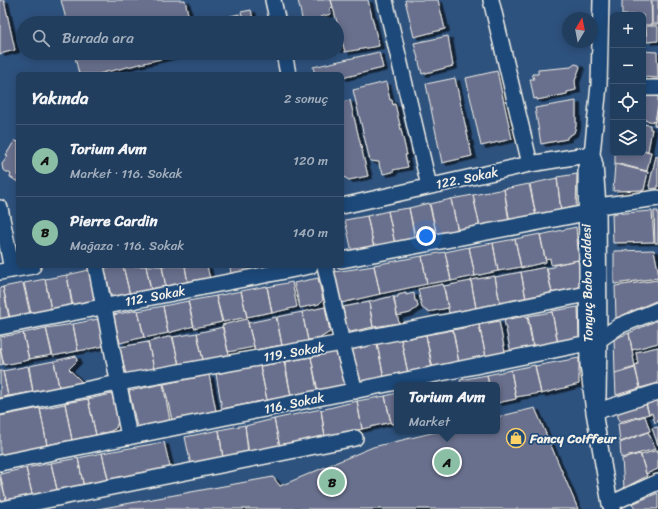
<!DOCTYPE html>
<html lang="tr">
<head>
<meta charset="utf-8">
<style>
	:root { --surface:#223e5e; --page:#2a4564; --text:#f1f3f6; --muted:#a2aebc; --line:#3f5773; --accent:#8abfa5 }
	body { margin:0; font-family:Sriracha,sans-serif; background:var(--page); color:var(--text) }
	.controls { position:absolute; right:12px; top:12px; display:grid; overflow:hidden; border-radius:6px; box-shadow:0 2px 10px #0003 }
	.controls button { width:36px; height:36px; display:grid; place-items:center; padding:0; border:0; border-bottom:1px solid var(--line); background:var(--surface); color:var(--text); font:20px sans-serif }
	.compass { position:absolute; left:562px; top:12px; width:36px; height:36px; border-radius:50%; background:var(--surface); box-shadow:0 2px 10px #0003; rotate:10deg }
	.you { position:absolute; left:426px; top:236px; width:14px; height:14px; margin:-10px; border:3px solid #fff; border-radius:50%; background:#1a73e8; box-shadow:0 0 0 6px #1a73e833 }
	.badge { display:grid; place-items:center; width:26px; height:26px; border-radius:50%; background:var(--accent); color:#111; font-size:13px; font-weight:700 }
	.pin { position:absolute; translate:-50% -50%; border:2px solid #fff; box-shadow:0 1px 4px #0006 }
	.popup { position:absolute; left:394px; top:382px; width:106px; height:52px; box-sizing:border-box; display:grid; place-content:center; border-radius:6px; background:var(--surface); filter:drop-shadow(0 1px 3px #0005); font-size:13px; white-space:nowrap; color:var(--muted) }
	.popup b { font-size:15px; color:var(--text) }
	.popup::after { content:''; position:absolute; left:50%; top:100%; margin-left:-8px; border:8px solid transparent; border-top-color:var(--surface) }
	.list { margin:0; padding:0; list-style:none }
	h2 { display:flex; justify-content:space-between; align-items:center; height:52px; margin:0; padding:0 16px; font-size:17px }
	h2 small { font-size:13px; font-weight:400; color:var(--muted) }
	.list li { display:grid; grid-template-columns:26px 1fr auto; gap:12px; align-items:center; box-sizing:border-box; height:72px; padding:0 16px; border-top:1px solid var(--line) }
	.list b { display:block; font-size:15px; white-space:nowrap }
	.list p { margin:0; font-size:13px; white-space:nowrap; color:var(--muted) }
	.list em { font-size:13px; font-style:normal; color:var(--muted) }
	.icon { flex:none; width:22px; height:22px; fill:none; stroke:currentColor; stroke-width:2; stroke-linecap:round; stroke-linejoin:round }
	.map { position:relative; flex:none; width:658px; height:509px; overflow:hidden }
	.search { position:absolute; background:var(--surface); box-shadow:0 2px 10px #0003; left:16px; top:16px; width:328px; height:44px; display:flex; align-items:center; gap:10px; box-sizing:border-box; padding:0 14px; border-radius:22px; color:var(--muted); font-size:15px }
	.panel { position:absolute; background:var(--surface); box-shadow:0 2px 10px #0003; left:16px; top:72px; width:328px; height:196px; border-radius:6px }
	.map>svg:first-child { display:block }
	.building { fill:#69708d; stroke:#f4f1e8; filter:url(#shadow) }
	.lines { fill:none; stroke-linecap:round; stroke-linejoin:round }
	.minor-casing { stroke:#f4f1e8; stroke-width:18 }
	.minor { stroke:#1f4a7a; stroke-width:15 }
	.labels { text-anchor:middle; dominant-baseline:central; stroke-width:3.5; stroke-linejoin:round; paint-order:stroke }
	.street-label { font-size:13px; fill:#f4f1e8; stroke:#1f4a7a }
	.poi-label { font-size:13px; font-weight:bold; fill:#f4f1e8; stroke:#1f4a7a; text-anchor:start }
</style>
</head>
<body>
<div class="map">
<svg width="658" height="509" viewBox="0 0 658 509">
	<defs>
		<filter id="shadow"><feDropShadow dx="4.5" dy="2.5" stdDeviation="0" flood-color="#0009"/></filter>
	</defs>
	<rect width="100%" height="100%" fill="#2e527e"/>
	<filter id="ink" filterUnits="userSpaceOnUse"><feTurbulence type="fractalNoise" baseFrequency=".025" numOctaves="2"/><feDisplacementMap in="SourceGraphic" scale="8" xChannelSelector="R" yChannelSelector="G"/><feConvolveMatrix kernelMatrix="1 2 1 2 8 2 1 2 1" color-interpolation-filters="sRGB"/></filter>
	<g filter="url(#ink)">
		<path class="building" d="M 0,0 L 4,0 L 15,50 L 0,54 Z
			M 61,0 L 185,0 L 190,23 L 67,23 Z
			M 298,0 L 331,0 L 333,7 L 330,8 L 331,14 L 320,17 L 321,20 L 309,23 L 303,23 Z
			M 331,0 L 368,0 L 379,46 L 345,52 Z
			M 405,0 L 438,0 L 445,29 L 414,37 Z
			M 622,0 L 651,0 L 652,25 L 643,25 L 643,15 L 622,15 Z
			M 652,0 L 658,0 L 658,24 L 652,24 Z
			M 251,10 L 254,23 L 244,23 L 241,12 Z
			M 239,14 L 242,23 L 232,23 L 230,16 Z
			M 646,26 L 658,26 L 658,41 L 647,42 Z
			M 643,27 L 645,27 L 645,40 L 643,40 Z
			M 448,36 L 453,66 L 422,74 L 414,43 Z
			M 337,37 L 340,49 L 337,50 Z
			M 643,51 L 657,52 L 658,78 L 643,77 Z
			M 379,52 L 383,68 L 342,78 L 342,74 L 315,74 L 313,67 Z
			M 74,53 L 186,53 L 98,74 L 79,74 Z
			M 575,64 L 579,65 L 580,67 L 577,75 L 575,81 L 576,90 L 567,92 L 567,94 L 537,100 L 537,98 L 534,99 L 530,79 L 534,79 L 532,74 L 538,74 L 538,70 L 571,67 Z
			M 497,71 L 512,139 L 481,146 L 466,78 Z
			M 455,78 L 472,156 L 442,163 L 426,84 Z
			M 386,82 L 390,100 L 392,100 L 393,105 L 395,104 L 407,155 L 405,155 L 408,167 L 393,170 L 393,172 L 383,174 L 382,169 L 380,169 L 379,162 L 370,161 L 353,90 Z
			M 643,94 L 644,94 L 644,121 L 643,121 Z
			M 646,94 L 658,95 L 658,105 L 655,122 L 644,120 L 644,97 L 646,97 Z
			M 350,100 L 368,176 L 349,180 L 342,176 L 342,102 Z
			M 576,101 L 576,126 L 574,133 L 567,137 L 567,139 L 541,144 L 535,108 Z
			M 658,109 L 658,126 L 654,125 Z
			M 643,124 L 650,125 L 650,129 L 652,129 L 648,151 L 643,150 Z
			M 15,140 L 17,142 L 18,141 L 18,182 L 10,177 L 11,174 L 3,170 L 2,164 L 8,156 L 6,155 Z
			M 643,151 L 651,152 L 647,171 L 615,163 L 615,153 L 643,153 Z
			M 656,156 L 658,156 L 658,188 L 651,189 L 649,186 Z
			M 615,164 L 648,172 L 644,190 L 613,191 Z
			M 577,174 L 576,210 L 561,212 L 557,177 Z
			M 557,178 L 561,212 L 536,216 L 530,184 Z
			M 529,184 L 536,216 L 510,222 L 504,189 Z
			M 504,189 L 509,222 L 480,228 L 473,195 Z
			M 473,195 L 480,227 L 458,232 L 451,199 Z
			M 451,199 L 458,232 L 437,236 L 430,204 Z
			M 429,203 L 437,236 L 416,240 L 409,208 Z
			M 409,208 L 415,240 L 395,244 L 388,211 Z
			M 388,211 L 395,244 L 374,248 L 367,216 Z
			M 652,211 L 654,242 L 613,243 L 612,214 Z
			M 654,211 L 658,211 L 658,243 L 655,243 Z
			M 367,216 L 374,248 L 352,252 L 345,220 Z
			M 576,227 L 579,260 L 551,265 L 550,258 L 545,259 L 540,235 Z
			M 540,234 L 546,262 L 521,268 L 515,239 Z
			M 515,239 L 521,267 L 498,271 L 493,243 Z
			M 493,243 L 498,271 L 475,276 L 469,247 Z
			M 469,247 L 475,276 L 451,281 L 445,252 Z
			M 654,250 L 658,270 L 658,278 L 614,284 L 614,251 Z
			M 445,252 L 451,280 L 427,284 L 422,256 Z
			M 422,256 L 427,284 L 380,294 L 374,265 Z
			M 578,260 L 581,289 L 552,293 L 547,268 L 554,267 L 554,265 Z
			M 114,266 L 123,266 L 130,295 L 112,299 L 104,268 Z
			M 123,266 L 146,266 L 151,290 L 130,295 Z
			M 146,266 L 162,266 L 166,288 L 151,291 Z
			M 162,266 L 185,266 L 188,284 L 166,288 Z
			M 185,266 L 207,266 L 210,279 L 188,284 Z
			M 230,266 L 263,266 L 264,269 L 231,275 Z
			M 374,266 L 380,294 L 341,303 L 334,272 Z
			M 546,267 L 552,293 L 526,299 L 521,272 Z
			M 89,270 L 95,301 L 73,306 L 67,275 Z
			M 521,272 L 526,299 L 500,304 L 495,277 Z
			M 67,275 L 72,306 L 51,310 L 45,279 Z
			M 495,276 L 500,303 L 476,308 L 471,280 Z
			M 318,278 L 323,300 L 319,304 L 300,308 L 294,283 Z
			M 45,279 L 51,310 L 31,314 L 24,283 Z
			M 658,280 L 658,300 L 616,318 L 615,286 Z
			M 471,281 L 476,308 L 449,313 L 444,286 Z
			M 292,282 L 297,307 L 272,313 L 267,287 Z
			M 23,283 L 30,314 L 10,318 L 3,287 Z
			M 443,284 L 448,308 L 428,312 L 422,308 L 418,289 Z
			M 267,286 L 272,312 L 247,317 L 241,291 Z
			M 3,287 L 9,318 L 0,320 L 0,288 Z
			M 241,291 L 247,317 L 223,322 L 216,296 Z
			M 406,293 L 406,295 L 414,293 L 415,301 L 417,301 L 418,307 L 410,313 L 397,316 L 394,297 L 398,297 L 398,295 Z
			M 216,296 L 222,322 L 194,328 L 188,301 Z
			M 393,296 L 399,323 L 373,327 L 369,302 Z
			M 188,301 L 194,326 L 168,333 L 163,306 Z
			M 369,302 L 373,327 L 350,332 L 346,326 L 343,307 Z
			M 163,306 L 168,333 L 144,338 L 138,311 Z
			M 325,307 L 330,332 L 320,338 L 308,340 L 302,312 Z
			M 578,307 L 579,340 L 558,344 L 552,311 Z
			M 138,310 L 144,337 L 120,343 L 113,315 Z
			M 302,312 L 308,341 L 282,346 L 277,317 Z
			M 552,312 L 558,344 L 534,349 L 528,316 Z
			M 527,316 L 533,348 L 511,353 L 504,320 Z
			M 276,317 L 282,345 L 255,350 L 248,323 Z
			M 98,319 L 104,346 L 78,351 L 73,324 Z
			M 247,319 L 254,347 L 228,352 L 222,325 Z
			M 658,320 L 658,343 L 632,350 L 629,333 Z
			M 499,321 L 505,352 L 486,356 L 479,325 Z
			M 73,324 L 78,351 L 53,356 L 46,328 Z
			M 479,325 L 486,357 L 459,363 L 453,330 Z
			M 223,327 L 229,355 L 203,360 L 197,333 Z
			M 46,328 L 52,355 L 29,359 L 23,333 Z
			M 453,330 L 459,363 L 433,369 L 426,335 Z
			M 23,333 L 29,360 L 4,365 L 0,346 L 0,337 Z
			M 197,333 L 203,360 L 179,366 L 173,337 Z
			M 629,333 L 635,367 L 615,373 L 614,339 Z
			M 426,335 L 432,369 L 408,374 L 401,340 Z
			M 172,336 L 179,364 L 154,369 L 148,342 Z
			M 401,339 L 408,373 L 384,378 L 377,344 Z
			M 148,342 L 154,369 L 126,375 L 120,347 Z
			M 377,344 L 384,378 L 359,383 L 351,350 Z
			M 0,347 L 3,364 L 0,365 Z
			M 658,347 L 658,383 L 640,388 L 635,365 L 638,364 L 636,352 Z
			M 336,352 L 345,385 L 318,391 L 311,357 Z
			M 76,356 L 77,361 L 69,369 L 83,383 L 59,387 L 54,361 Z
			M 311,357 L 317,391 L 291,396 L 285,362 Z
			M 579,358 L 579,384 L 541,394 L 535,366 Z
			M 54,361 L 59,387 L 33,392 L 29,366 Z
			M 284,362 L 291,396 L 267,400 L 260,366 Z
			M 260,365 L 267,400 L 222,409 L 216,374 Z
			M 535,365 L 541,393 L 516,397 L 511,370 Z
			M 28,366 L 33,392 L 8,396 L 3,371 Z
			M 635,368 L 640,388 L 616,395 L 615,374 Z
			M 511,370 L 516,399 L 497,403 L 497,385 L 489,385 L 487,375 Z
			M 0,371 L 3,371 L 8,396 L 0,398 Z
			M 209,375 L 216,411 L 172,420 L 164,384 Z
			M 487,375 L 489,385 L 461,385 L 460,380 Z
			M 163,384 L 170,421 L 137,427 L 129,391 Z
			M 397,393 L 397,423 L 391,424 L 385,396 Z
			M 112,394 L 118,421 L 116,428 L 111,431 L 96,435 L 88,399 Z
			M 385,396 L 391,422 L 362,429 L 357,401 Z
			M 88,399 L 96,435 L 72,440 L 65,403 Z
			M 658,399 L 658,422 L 655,423 L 652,413 L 649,414 L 646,403 Z
			M 357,401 L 362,429 L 325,438 L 321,410 Z
			M 645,402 L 649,414 L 619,422 L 617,411 Z
			M 65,404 L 72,440 L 47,445 L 40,409 Z
			M 40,408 L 47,445 L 0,456 L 0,416 Z
			M 535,408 L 578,509 L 98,509 L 273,477 L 280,486 L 373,447 L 440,431 L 497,431 L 497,417 Z
			M 321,409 L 325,437 L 280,447 L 274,419 Z
			M 645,416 L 650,431 L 620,442 L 618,424 Z
			M 274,419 L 280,447 L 249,454 L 245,426 Z
			M 245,425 L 248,453 L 223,459 L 219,430 Z
			M 658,427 L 658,445 L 652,428 Z
			M 219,430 L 223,458 L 191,465 L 185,437 Z
			M 648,432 L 656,449 L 621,458 L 620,443 Z
			M 164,442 L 171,471 L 109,484 L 102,453 Z
			M 658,450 L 658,469 L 646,474 L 641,455 Z
			M 102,453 L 109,483 L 84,488 L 78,458 Z
			M 640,454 L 647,476 L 624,488 L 622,459 Z
			M 78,458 L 84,488 L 58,494 L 51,463 Z
			M 51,463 L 58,494 L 33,498 L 26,468 Z
			M 26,468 L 33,498 L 7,503 L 0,474 Z
			M 0,477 L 7,503 L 0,505 Z
			M 658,493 L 658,509 L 635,509 L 632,504 Z"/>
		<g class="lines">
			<g class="minor-casing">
				<path id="minor" d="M 273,0 L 278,23
					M 385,0 L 429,186
					M 491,0 L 530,164
					M 284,53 L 288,74
					M 643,88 L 658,88
					M 588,163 L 586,167 L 588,364 L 594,412 L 610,504 L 613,509
					M 342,206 L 530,164 L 592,154
					M 598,206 L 658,198
					M 0,208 L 12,270
					M 342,260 L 586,213
					M 96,266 L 129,437
					M 325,266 L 342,343 L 355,391
					M 0,272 L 33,266
					M 0,327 L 310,266
					M 599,340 L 619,326 L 658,310
					M 0,407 L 118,383 L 342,343 L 587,294
					M 594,412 L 598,397 L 599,340 L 598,206 L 595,165 L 592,154 L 599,85 L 601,0
					M 594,412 L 658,392
					M 0,463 L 588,343
					M 610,504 L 658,482
					M 2,509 L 355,438"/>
			</g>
			<use href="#minor" class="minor"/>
		</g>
	</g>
	<defs>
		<g id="shop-ring" transform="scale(1)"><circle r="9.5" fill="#1f4a7a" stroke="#ffd166" stroke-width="1.5"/><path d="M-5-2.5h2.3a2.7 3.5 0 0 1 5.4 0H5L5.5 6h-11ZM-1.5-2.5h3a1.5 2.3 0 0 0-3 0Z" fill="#ffd166"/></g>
	</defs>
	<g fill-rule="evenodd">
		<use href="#shop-ring" x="516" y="438"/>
	</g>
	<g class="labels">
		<g class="street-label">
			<text transform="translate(467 178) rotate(-12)">122. Sokak</text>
			<text transform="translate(587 283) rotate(-91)">Tonguç Baba Caddesi</text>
			<text transform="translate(155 296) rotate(-11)">112. Sokak</text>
			<text transform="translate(294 352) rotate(-10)">119. Sokak</text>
			<text transform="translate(294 403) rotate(-12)">116. Sokak</text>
		</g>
		<g class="poi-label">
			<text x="530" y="438">Fancy Coiffeur</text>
		</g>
	</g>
</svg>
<div class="controls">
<button>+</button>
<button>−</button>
<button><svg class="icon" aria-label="locate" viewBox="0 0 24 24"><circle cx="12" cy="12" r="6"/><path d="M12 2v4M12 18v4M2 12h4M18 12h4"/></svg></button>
<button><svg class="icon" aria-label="layers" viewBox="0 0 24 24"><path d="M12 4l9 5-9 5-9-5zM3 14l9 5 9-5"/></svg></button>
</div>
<svg class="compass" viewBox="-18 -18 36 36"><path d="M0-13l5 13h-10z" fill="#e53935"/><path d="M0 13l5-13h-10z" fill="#a2aebc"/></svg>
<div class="you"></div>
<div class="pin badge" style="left:447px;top:462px">A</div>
<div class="popup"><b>Torium Avm</b>Market</div>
<div class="pin badge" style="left:332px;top:482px">B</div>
<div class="search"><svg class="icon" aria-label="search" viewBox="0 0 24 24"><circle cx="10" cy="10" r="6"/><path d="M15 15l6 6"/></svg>Burada ara</div>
<section class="panel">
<h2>Yakında<small>2 sonuç</small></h2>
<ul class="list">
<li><span class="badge">A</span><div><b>Torium Avm</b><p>Market · 116. Sokak</p></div><em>120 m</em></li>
<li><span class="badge">B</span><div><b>Pierre Cardin</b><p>Mağaza · 116. Sokak</p></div><em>140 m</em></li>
</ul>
</section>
</div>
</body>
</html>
